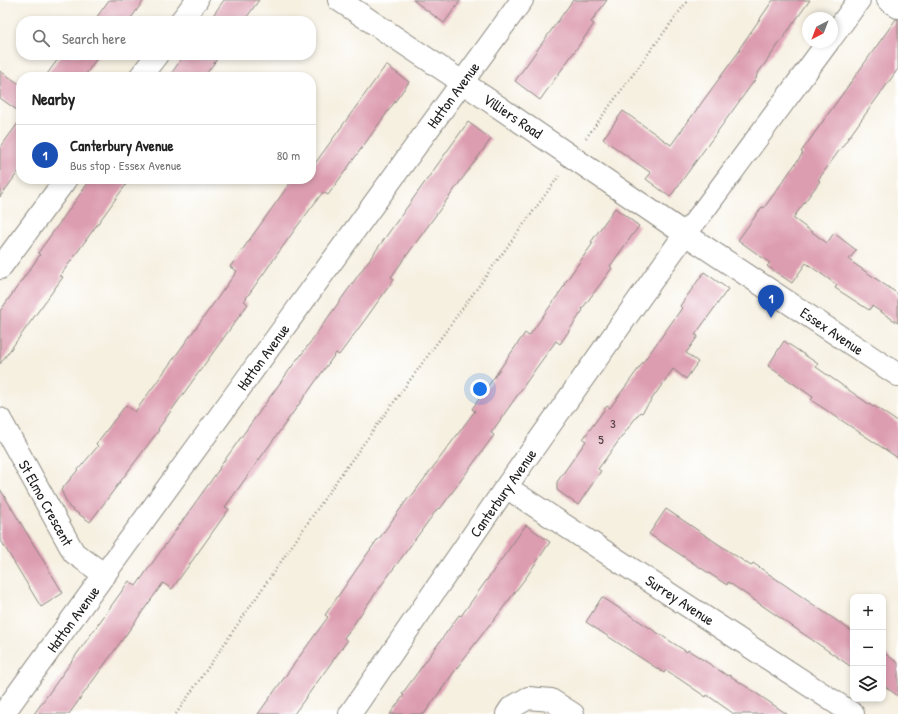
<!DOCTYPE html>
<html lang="en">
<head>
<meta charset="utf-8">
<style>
	:root { --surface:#fff; --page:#f6f6f6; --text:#222; --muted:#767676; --line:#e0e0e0; --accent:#2563eb }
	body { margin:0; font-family:"Patrick Hand",sans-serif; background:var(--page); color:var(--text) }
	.controls { position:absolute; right:12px; bottom:12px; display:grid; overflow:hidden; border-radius:8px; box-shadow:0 2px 6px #0003 }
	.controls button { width:36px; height:36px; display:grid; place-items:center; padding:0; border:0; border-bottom:1px solid var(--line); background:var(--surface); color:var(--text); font:20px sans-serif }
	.compass { position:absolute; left:802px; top:12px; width:36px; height:36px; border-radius:50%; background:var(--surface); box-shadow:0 2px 6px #0003; rotate:222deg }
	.you { position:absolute; left:480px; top:389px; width:14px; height:14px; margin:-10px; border:3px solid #fff; border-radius:50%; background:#1a73e8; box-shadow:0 0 0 6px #1a73e833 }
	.badge { display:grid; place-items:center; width:26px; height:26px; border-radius:50%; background:var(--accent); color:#fff; font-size:13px; font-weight:700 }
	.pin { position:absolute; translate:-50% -33px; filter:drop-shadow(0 1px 2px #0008) }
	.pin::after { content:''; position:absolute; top:21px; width:14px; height:12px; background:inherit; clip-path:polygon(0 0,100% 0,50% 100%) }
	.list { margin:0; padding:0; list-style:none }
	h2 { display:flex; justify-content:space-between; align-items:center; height:52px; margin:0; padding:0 16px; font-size:17px }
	h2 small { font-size:13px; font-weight:400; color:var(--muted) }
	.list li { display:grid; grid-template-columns:26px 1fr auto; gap:12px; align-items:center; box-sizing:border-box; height:60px; padding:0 16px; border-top:1px solid var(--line) }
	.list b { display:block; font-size:15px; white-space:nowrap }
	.list p { margin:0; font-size:13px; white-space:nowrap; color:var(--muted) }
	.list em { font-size:13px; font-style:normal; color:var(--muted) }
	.icon { flex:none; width:22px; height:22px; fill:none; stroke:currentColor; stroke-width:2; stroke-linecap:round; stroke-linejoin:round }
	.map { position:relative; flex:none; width:898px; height:714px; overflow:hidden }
	.search { position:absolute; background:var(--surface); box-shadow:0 2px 6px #0003; left:16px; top:16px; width:300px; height:44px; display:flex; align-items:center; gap:10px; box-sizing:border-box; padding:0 14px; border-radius:16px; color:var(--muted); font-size:15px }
	.panel { position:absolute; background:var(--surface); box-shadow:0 2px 6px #0003; left:16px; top:72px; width:300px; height:112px; border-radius:16px }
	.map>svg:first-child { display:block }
	.building { fill:#dd9db1 }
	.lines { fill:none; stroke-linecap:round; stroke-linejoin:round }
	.minor-casing { stroke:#89867e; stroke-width:24 }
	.path { stroke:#89867e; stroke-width:2.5; stroke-dasharray:1 3; stroke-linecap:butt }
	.minor { stroke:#fff; stroke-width:22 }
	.labels { text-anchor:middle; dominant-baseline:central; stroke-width:3.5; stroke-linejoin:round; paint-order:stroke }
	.number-label { font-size:13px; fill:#4c3c41 }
	.street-label { font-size:15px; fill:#1c1c1c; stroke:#fff }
</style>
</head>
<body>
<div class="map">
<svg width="898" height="714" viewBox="0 0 898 714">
	<rect width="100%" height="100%" fill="#fff"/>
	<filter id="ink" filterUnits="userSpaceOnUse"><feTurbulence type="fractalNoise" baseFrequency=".025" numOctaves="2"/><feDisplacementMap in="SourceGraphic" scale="8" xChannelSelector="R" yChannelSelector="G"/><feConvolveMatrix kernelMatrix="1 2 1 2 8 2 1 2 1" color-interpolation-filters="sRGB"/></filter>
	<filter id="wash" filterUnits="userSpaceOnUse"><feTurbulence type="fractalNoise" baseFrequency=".012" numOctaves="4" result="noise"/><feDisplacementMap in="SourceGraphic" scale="16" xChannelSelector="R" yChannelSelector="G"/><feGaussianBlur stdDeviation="0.9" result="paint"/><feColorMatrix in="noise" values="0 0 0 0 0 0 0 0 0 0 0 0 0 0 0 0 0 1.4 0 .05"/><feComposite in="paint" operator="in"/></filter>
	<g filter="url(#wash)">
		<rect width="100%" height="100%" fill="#f6f0e1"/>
		<g id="blocks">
			<path class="building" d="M 109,0 L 144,0 L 129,21 L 94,21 Z
				M 224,0 L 259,0 L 244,21 L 209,21 Z
				M 413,0 L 461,0 L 444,23 Z
				M 573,0 L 607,0 L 591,22 L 594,24 L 540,100 L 515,81 Z
				M 773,0 L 810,0 L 756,76 L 757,77 L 670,197 L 646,179 L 651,173 L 603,139 L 623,111 L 671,145 L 740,50 L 739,49 Z
				M 896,19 L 898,19 L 898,69 L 818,180 L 820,181 L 793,218 L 827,243 L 834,233 L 856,250 L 849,260 L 898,294 L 898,323 L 872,306 L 869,310 L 835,288 L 837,285 L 806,263 L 792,283 L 767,266 L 770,263 L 738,240 L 762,207 L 764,208 L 803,153 L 801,152 Z
				M 61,55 L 99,55 L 84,77 L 45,77 Z
				M 184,55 L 220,55 L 204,77 L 169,77 Z
				M 386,65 L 409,82 L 328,195 L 323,192 L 296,228 L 244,301 L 248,304 L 158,429 L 159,430 L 90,522 L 69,507 L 61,490 L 98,446 L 96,444 L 126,405 L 135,412 L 237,271 L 230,267 L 293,179 L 311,179 L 311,169 Z
				M 0,71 L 21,85 L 21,113 L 0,98 Z
				M 21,119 L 21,168 L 0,197 L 0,148 Z
				M 468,122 L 491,139 L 391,277 L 394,279 L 367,317 L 339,355 L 336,353 L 225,507 L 229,509 L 172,589 L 163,583 L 69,714 L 34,714 L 129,581 L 136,586 L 220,468 L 219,468 L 298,358 L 299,358 Z
				M 91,179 L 130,179 L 60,276 L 63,277 L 0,364 L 0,311 L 40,255 L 38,253 Z
				M 615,208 L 639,226 L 610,266 L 612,268 L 582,309 L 583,310 L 560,344 L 556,341 L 537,367 L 491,433 L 494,435 L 440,509 L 438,508 L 372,598 L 344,638 L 347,641 L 294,714 L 258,714 L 328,617 L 325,615 L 377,540 L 378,540 L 409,497 L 410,498 L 475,411 L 472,409 L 525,333 L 529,336 L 565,285 L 564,284 L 593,243 L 591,242 Z
				M 704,272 L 728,289 L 695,335 L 698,336 L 686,353 L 698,362 L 686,379 L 673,369 L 642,413 L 640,412 L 598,469 L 601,471 L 578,505 L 557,490 L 557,482 L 586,441 L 583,439 L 607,406 L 610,408 L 662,336 L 682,308 L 680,306 Z
				M 784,341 L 818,364 L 816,367 L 873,407 L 874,406 L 898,422 L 898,458 L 811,400 L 813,397 L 768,366 Z
				M 0,489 L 63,593 L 41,607 L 0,539 Z
				M 666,509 L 751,566 L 753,563 L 853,632 L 853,668 L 728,582 L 727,585 L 649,534 Z
				M 526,525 L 550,542 L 527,576 L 491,624 L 490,624 L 459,665 L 424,714 L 390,714 L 404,695 L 402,694 L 426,661 L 459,615 L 461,616 Z
				M 602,597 L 687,652 L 688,650 L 728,676 L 729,675 L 787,714 L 734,714 L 707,695 L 706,697 L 666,670 L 664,673 L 586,622 Z
				M 883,652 L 898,663 L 898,696 L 883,685 Z"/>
		</g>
	</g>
	<g filter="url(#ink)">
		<use href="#blocks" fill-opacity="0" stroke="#89867e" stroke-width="1"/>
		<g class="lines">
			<g class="minor-casing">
				<path id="minor" d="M 339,0 L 462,82 L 685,234 L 898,375
					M 888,0 L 898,7
					M 181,21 L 197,0
					M 832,37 L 859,0
					M 140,77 L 157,55
					M 0,268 L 66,179
					M 0,419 L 74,553 L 105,575
					M 506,487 L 853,714
					M 3,714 L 522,0
					M 350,714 L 506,487 L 685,234 L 701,214 L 828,42
					M 507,714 L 511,708 L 528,698 L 551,700 L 573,714"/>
			</g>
			<path class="path" d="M 586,138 L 688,0
				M 176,714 L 340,476 L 559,176"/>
			<use href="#minor" class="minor"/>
		</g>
	</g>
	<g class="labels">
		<g class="number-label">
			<text x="613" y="423">3</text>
			<text x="601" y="439">5</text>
		</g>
		<g class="street-label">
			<text transform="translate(453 95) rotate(-54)">Hatton Avenue</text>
			<text transform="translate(513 116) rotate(34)">Villiers Road</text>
			<text transform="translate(832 331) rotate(34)">Essex Avenue</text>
			<text transform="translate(263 357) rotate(-54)">Hatton Avenue</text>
			<text transform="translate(503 493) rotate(-55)">Canterbury Avenue</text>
			<text transform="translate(46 503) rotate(61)">St Elmo Crescent</text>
			<text transform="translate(680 600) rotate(33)">Surrey Avenue</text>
			<text transform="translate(73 619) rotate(-54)">Hatton Avenue</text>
		</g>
	</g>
</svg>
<div class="controls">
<button>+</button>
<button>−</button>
<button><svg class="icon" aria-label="layers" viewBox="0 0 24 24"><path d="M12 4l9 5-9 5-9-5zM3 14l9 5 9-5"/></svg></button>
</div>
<svg class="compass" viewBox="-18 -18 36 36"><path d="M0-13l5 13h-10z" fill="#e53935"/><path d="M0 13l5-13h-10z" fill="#767676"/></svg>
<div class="you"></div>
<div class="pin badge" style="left:771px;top:318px;background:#1a4fb4">1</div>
<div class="search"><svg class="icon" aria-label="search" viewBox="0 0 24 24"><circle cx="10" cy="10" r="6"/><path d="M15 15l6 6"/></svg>Search here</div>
<section class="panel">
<h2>Nearby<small></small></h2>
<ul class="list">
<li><span class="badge" style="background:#1a4fb4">1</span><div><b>Canterbury Avenue</b><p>Bus stop · Essex Avenue</p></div><em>80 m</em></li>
</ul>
</section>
</div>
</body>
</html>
